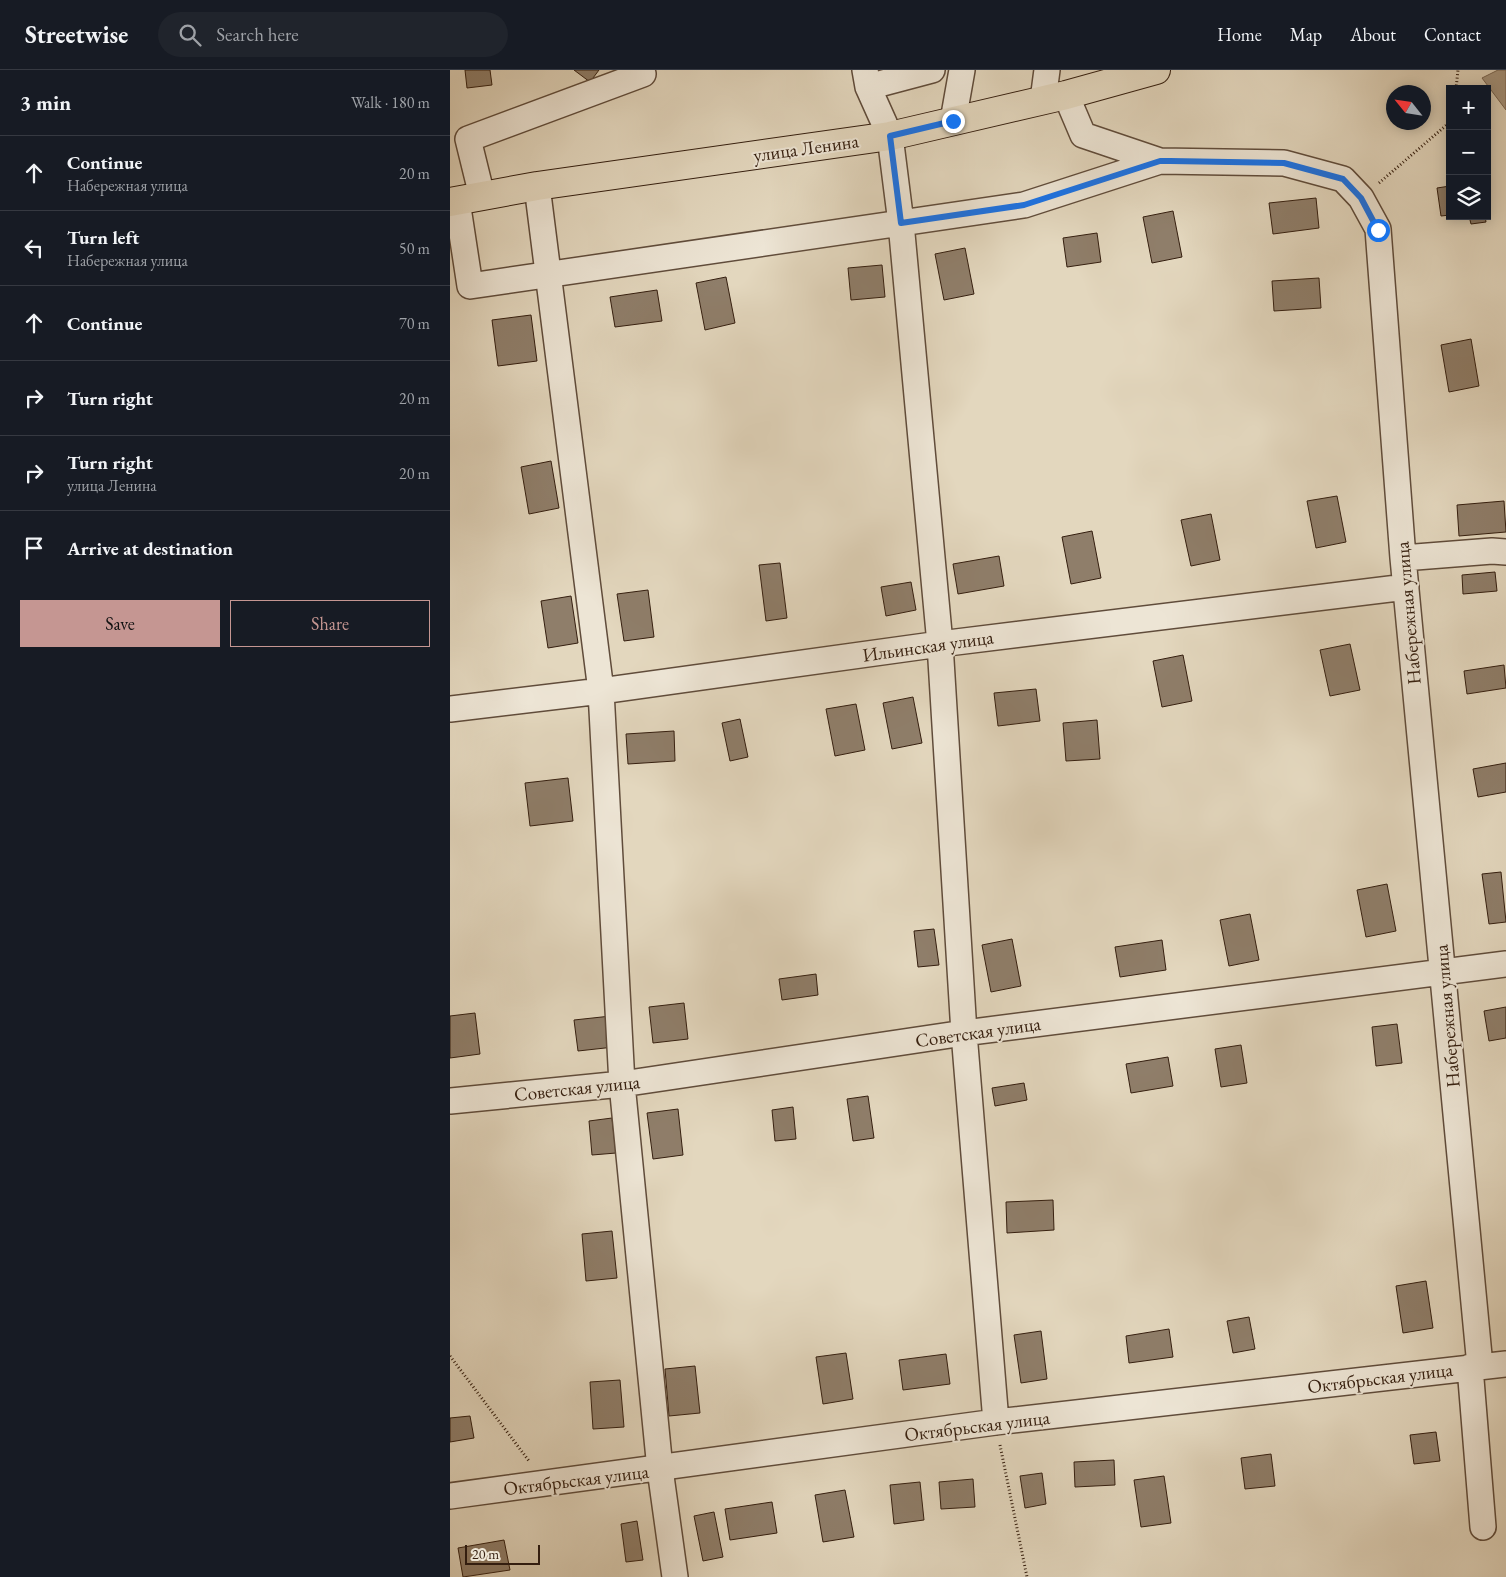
<!DOCTYPE html>
<html lang="en">
<head>
<meta charset="utf-8">
<style>
	:root { --surface:#171b24; --page:#20242c; --text:#f1f3f6; --muted:#9ea1a6; --line:#363941; --accent:#c59692 }
	body { margin:0; font-family:"EB Garamond",serif; background:var(--page); color:var(--text) }
	.controls { position:absolute; right:15px; top:15px; display:grid; overflow:hidden; border-radius:0px; box-shadow:0 2px 12px #0003 }
	.controls button { width:45px; height:45px; display:grid; place-items:center; padding:0; border:0; border-bottom:1px solid var(--line); background:var(--surface); color:var(--text); font:25px sans-serif }
	.compass { position:absolute; left:936px; top:15px; width:45px; height:45px; border-radius:50%; background:var(--surface); box-shadow:0 2px 12px #0003; rotate:300deg }
	.scale { position:absolute; left:15px; bottom:12px; width:75px; box-sizing:border-box; padding-left:5px; border:2px solid #341e0f; border-top:0; font-size:14px; line-height:18px; white-space:nowrap; color:#341e0f; -webkit-text-stroke:4px #ede5d5; paint-order:stroke }
	.stop { position:absolute; width:15px; height:15px; margin:-11px; border:4px solid #1a73e8; border-radius:50%; background:#fff }
	.stop.end { background:#1a73e8; border-color:#fff; box-shadow:0 1px 5px #0008 }
	.list { margin:0; padding:0; list-style:none }
	h2 { display:flex; justify-content:space-between; align-items:center; height:65px; margin:0; padding:0 20px; font-size:21px }
	h2 small { font-size:16px; font-weight:400; color:var(--muted) }
	.list li { display:grid; grid-template-columns:32px 1fr auto; gap:15px; align-items:center; box-sizing:border-box; height:75px; padding:0 20px; border-top:1px solid var(--line) }
	.list b { display:block; font-size:19px; white-space:nowrap }
	.list p { margin:0; font-size:16px; white-space:nowrap; color:var(--muted) }
	.list em { font-size:16px; font-style:normal; color:var(--muted) }
	.actions { display:flex; gap:10px; padding:15px 20px }
	.actions a { flex:1; padding:11px 0; border:1px solid var(--accent); border-radius:0px; text-align:center; font-size:18px; color:var(--accent) }
	.actions .main { background:var(--accent); color:#111 }
	.icon { flex:none; width:28px; height:28px; fill:none; stroke:currentColor; stroke-width:2; stroke-linecap:round; stroke-linejoin:round }
	.map { position:relative; flex:none; width:1056px; height:1507px; overflow:hidden }
	header { display:flex; align-items:center; gap:30px; box-sizing:border-box; height:70px; padding:0 25px; background:var(--surface); border-bottom:1px solid var(--line) }
	header strong { font-size:24px }
	nav { display:flex; gap:28px; margin-inline-start:auto; font-size:18px }
	.search { width:350px; height:45px; background:var(--page); display:flex; align-items:center; gap:12px; box-sizing:border-box; padding:0 18px; border-radius:28px; color:var(--muted); font-size:19px }
	main { display:flex }
	aside { flex:1; background:var(--surface) }
	.map>svg:first-child { display:block }
	.water { fill:#a89882; stroke:#7a6754 }
	.building { fill:#8f7e6a; stroke:#341e0f }
	.lines { fill:none; stroke-linecap:round; stroke-linejoin:round }
	.minor-casing { stroke:#604c3b; stroke-width:28 }
	.major-casing { stroke:#341e0f; stroke-width:30 }
	.path { stroke:#341e0f; stroke-width:3; stroke-dasharray:1 2.5; stroke-linecap:butt }
	.minor { stroke:#ede5d5; stroke-width:25 }
	.major { stroke:#e3d7be; stroke-width:28 }
	.route { stroke:#1a73e8; stroke-width:6 }
	.labels { text-anchor:middle; dominant-baseline:central; stroke-width:4; stroke-linejoin:round; paint-order:stroke }
	.street-label { font-size:19px; fill:#341e0f; stroke:#ede5d5 }
</style>
</head>
<body>
<header>
<strong>Streetwise</strong>
<div class="search"><svg class="icon" aria-label="search" viewBox="0 0 24 24"><circle cx="10" cy="10" r="6"/><path d="M15 15l6 6"/></svg>Search here</div>
<nav><a>Home</a><a>Map</a><a>About</a><a>Contact</a></nav>
</header>
<main>
<aside>
<h2>3 min<small>Walk · 180 m</small></h2>
<ul class="list">
<li><svg class="icon" aria-label="ahead" viewBox="0 0 24 24"><path d="M12 20V5M6 11l6-6 6 6"/></svg><div><b>Continue</b><p>Набережная улица</p></div><em>20 m</em></li>
<li><svg class="icon" aria-label="left" viewBox="0 0 24 24"><path d="M17 20v-9H6M10 6l-5 5 5 5"/></svg><div><b>Turn left</b><p>Набережная улица</p></div><em>50 m</em></li>
<li><svg class="icon" aria-label="ahead" viewBox="0 0 24 24"><path d="M12 20V5M6 11l6-6 6 6"/></svg><div><b>Continue</b></div><em>70 m</em></li>
<li><svg class="icon" aria-label="right" viewBox="0 0 24 24"><path d="M7 20v-9h11M14 6l5 5-5 5"/></svg><div><b>Turn right</b></div><em>20 m</em></li>
<li><svg class="icon" aria-label="right" viewBox="0 0 24 24"><path d="M7 20v-9h11M14 6l5 5-5 5"/></svg><div><b>Turn right</b><p>улица Ленина</p></div><em>20 m</em></li>
<li><svg class="icon" aria-label="arrive" viewBox="0 0 24 24"><path d="M6 21V4h12l-3 4 3 4H6"/></svg><div><b>Arrive at destination</b></div></li>
</ul>
<div class="actions"><a class="main">Save</a><a>Share</a></div>
</aside>
<div class="map">
<svg width="1056" height="1507" viewBox="0 0 1056 1507">
	<rect width="100%" height="100%" fill="#e3d7be"/>
	<filter id="stains"><feTurbulence type="fractalNoise" baseFrequency=".004" numOctaves="4"/><feColorMatrix values="0 0 0 0 .2 0 0 0 0 .09 0 0 0 0 .02 0 0 0 .5 -.17"/></filter>
	<radialGradient id="worn" r=".72"><stop offset=".6" stop-color="#630" stop-opacity="0"/><stop offset="1" stop-color="#630" stop-opacity=".3"/></radialGradient>
	<path class="water" d="M 1048,0 L 1056,0 L 1056,40 L 1032,8 Z"/>
	<path class="building" d="M 15,0 L 40,0 L 42,15 L 17,18 Z
		M 124,0 L 149,0 L 140,12 Z
		M 1000,116 L 1000,145 L 991,146 L 987,118 Z
		M 866,128 L 869,158 L 823,164 L 819,133 Z
		M 723,141 L 732,187 L 702,193 L 693,147 Z
		M 1019,146 L 1035,146 L 1036,152 L 1021,154 Z
		M 647,163 L 651,192 L 617,197 L 613,168 Z
		M 515,178 L 524,224 L 494,230 L 485,184 Z
		M 432,195 L 435,227 L 401,230 L 398,198 Z
		M 276,207 L 285,253 L 255,260 L 246,213 Z
		M 869,208 L 871,238 L 824,241 L 822,211 Z
		M 207,220 L 212,251 L 165,257 L 160,227 Z
		M 81,245 L 87,291 L 48,296 L 42,250 Z
		M 1021,269 L 1029,316 L 999,322 L 991,275 Z
		M 101,391 L 109,438 L 79,444 L 71,397 Z
		M 887,426 L 896,472 L 866,478 L 857,431 Z
		M 1054,431 L 1056,462 L 1009,466 L 1007,435 Z
		M 761,444 L 770,490 L 741,496 L 731,450 Z
		M 642,461 L 651,508 L 621,514 L 612,467 Z
		M 549,486 L 554,516 L 508,524 L 503,494 Z
		M 330,493 L 337,548 L 316,551 L 309,495 Z
		M 1045,502 L 1047,521 L 1013,524 L 1012,505 Z
		M 461,512 L 466,540 L 436,546 L 431,517 Z
		M 198,520 L 204,567 L 174,571 L 167,524 Z
		M 121,526 L 128,573 L 98,578 L 91,531 Z
		M 900,574 L 910,620 L 880,626 L 870,580 Z
		M 733,585 L 742,631 L 712,637 L 703,591 Z
		M 1054,595 L 1056,618 L 1017,624 L 1014,601 Z
		M 586,619 L 590,651 L 548,656 L 544,623 Z
		M 463,627 L 472,673 L 442,679 L 433,633 Z
		M 406,634 L 415,680 L 385,686 L 376,639 Z
		M 290,649 L 298,687 L 280,691 L 272,653 Z
		M 647,650 L 650,689 L 616,691 L 613,653 Z
		M 224,661 L 225,691 L 178,694 L 176,664 Z
		M 1056,693 L 1056,722 L 1028,727 L 1023,699 Z
		M 118,708 L 123,751 L 80,756 L 75,713 Z
		M 1051,802 L 1056,852 L 1039,854 L 1032,804 Z
		M 937,814 L 946,861 L 916,867 L 907,820 Z
		M 800,844 L 809,890 L 779,896 L 770,850 Z
		M 484,859 L 489,895 L 468,897 L 464,861 Z
		M 562,869 L 571,916 L 541,922 L 532,875 Z
		M 712,870 L 716,900 L 670,907 L 665,877 Z
		M 366,904 L 368,925 L 332,930 L 329,909 Z
		M 234,933 L 238,969 L 203,973 L 199,937 Z
		M 1056,937 L 1056,968 L 1039,971 L 1034,941 Z
		M 25,943 L 30,984 L 0,988 L 0,946 Z
		M 161,946 L 164,977 L 128,981 L 124,950 Z
		M 947,954 L 952,993 L 926,996 L 922,957 Z
		M 791,975 L 797,1013 L 771,1017 L 765,979 Z
		M 718,987 L 723,1016 L 681,1023 L 676,994 Z
		M 574,1013 L 577,1030 L 545,1036 L 542,1018 Z
		M 418,1026 L 424,1068 L 403,1071 L 397,1029 Z
		M 343,1037 L 346,1069 L 325,1071 L 322,1040 Z
		M 228,1039 L 233,1085 L 203,1089 L 197,1043 Z
		M 162,1048 L 166,1083 L 142,1085 L 139,1051 Z
		M 603,1130 L 604,1160 L 557,1163 L 556,1132 Z
		M 162,1161 L 167,1208 L 136,1211 L 132,1164 Z
		M 976,1211 L 983,1258 L 953,1263 L 946,1216 Z
		M 799,1247 L 805,1279 L 783,1283 L 777,1251 Z
		M 719,1259 L 723,1287 L 679,1293 L 676,1266 Z
		M 591,1261 L 597,1309 L 571,1313 L 564,1265 Z
		M 396,1283 L 403,1329 L 373,1334 L 366,1287 Z
		M 496,1284 L 500,1314 L 453,1320 L 449,1290 Z
		M 245,1296 L 250,1343 L 219,1346 L 215,1299 Z
		M 170,1310 L 174,1357 L 143,1359 L 140,1312 Z
		M 20,1346 L 24,1368 L 0,1372 L 0,1348 Z
		M 986,1362 L 990,1391 L 964,1394 L 960,1365 Z
		M 821,1384 L 825,1416 L 795,1419 L 791,1388 Z
		M 664,1390 L 665,1415 L 625,1417 L 624,1392 Z
		M 592,1403 L 596,1434 L 575,1438 L 570,1406 Z
		M 714,1406 L 721,1453 L 691,1457 L 684,1410 Z
		M 523,1409 L 525,1437 L 491,1439 L 489,1412 Z
		M 470,1412 L 474,1450 L 444,1454 L 440,1415 Z
		M 395,1420 L 404,1467 L 373,1472 L 365,1425 Z
		M 322,1432 L 327,1463 L 280,1470 L 275,1439 Z
		M 264,1442 L 273,1487 L 253,1491 L 244,1446 Z
		M 187,1451 L 193,1490 L 176,1492 L 171,1454 Z
		M 54,1470 L 60,1500 L 13,1507 L 8,1478 Z"/>
	<g class="lines">
		<g class="minor-casing">
			<path id="minor" d="M 415,0 L 418,17 L 440,66 L 451,153 L 490,574 L 514,963 L 546,1352
				M 418,17 L 482,0
				M 616,25 L 633,65 L 710,91 L 834,93 L 893,109 L 911,128 L 928,159 L 953,488 L 1030,1296
				M 593,30 L 597,0
				M 503,51 L 512,0
				M 87,116 L 151,621 L 172,1014 L 210,1399 L 225,1507
				M 32,126 L 18,69 L 193,4
				M 7,131 L 20,216 L 574,135 L 710,91
				M 953,488 L 1042,481 L 1056,482
				M 0,639 L 151,621 L 490,574 L 956,517
				M 0,1031 L 172,1014 L 514,963 L 1056,894
				M 1020,1297 L 1033,1457
				M 0,1426 L 546,1352 L 1056,1294"/>
		</g>
		<g class="major-casing">
			<path id="major" d="M 0,132 L 87,116 L 440,66 L 616,25 L 706,0"/>
		</g>
		<path class="path" d="M 1006,19 L 1008,0
			M 929,113 L 1000,52
			M 0,1286 L 79,1391
			M 550,1375 L 577,1507"/>
		<use href="#minor" class="minor"/>
		<use href="#major" class="major"/>
	</g>
	<g class="lines">
		<path class="route" d="M 503,51 L 440,66 L 451,153 L 574,135 L 710,91 L 720,91 L 834,93 L 893,109 L 911,128 L 928,160"/>
	</g>
	<g class="labels">
		<g class="street-label">
			<text transform="translate(356 78) rotate(-8)">улица Ленина</text>
			<text transform="translate(958 543) rotate(-95)">Набережная улица</text>
			<text transform="translate(478 576) rotate(-8)">Ильинская улица</text>
			<text transform="translate(997 946) rotate(-95)">Набережная улица</text>
			<text transform="translate(528 962) rotate(-8)">Советская улица</text>
			<text transform="translate(127 1018) rotate(-6)">Советская улица</text>
			<text transform="translate(930 1308) rotate(-7)">Октябрьская улица</text>
			<text transform="translate(527 1356) rotate(-7)">Октябрьская улица</text>
			<text transform="translate(126 1410) rotate(-7)">Октябрьская улица</text>
		</g>
	</g>
	<rect width="100%" height="100%" filter="url(#stains)"/>
	<rect width="100%" height="100%" fill="url(#worn)"/>
</svg>
<div class="controls">
<button>+</button>
<button>−</button>
<button><svg class="icon" aria-label="layers" viewBox="0 0 24 24"><path d="M12 4l9 5-9 5-9-5zM3 14l9 5 9-5"/></svg></button>
</div>
<svg class="compass" viewBox="-18 -18 36 36"><path d="M0-13l5 13h-10z" fill="#e53935"/><path d="M0 13l5-13h-10z" fill="#9ea1a6"/></svg>
<div class="scale">20 m</div>
<div class="stop" style="left:928px;top:160px"></div>
<div class="stop end" style="left:503px;top:51px"></div>
</div>
</main>
</body>
</html>
